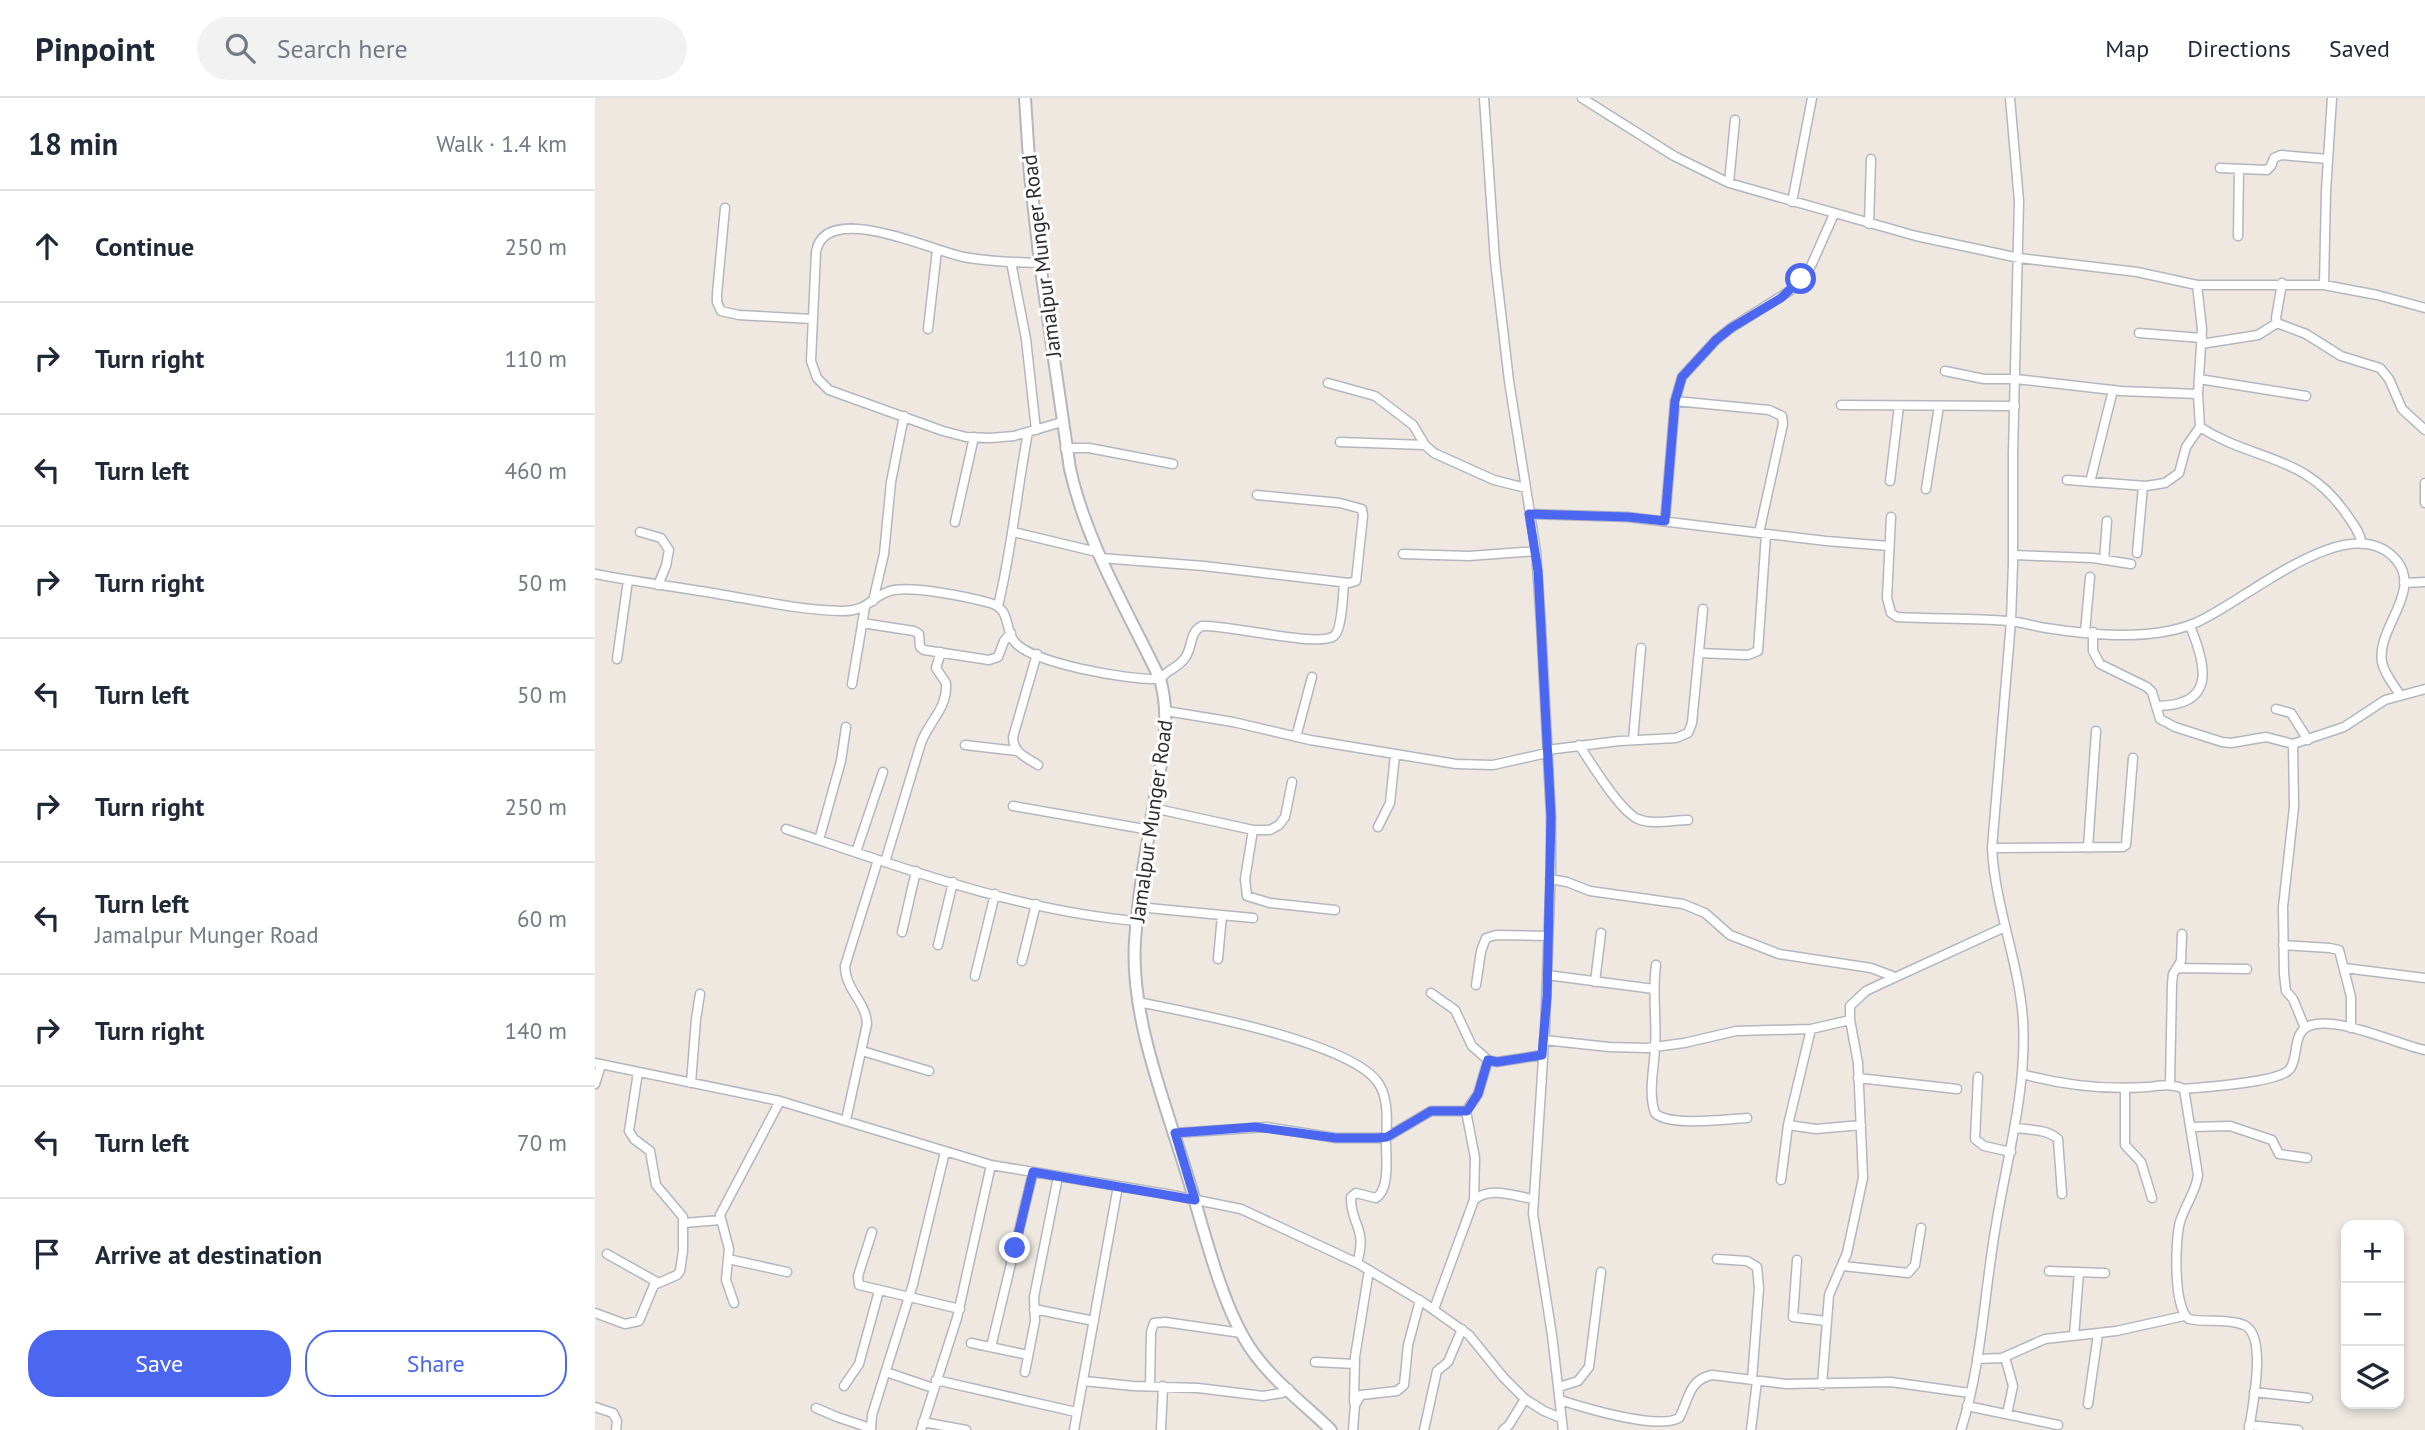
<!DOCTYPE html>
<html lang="en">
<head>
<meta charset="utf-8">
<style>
	:root { --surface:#fff; --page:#f2f2f3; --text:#1f2937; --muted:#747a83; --line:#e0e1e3; --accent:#4b67f1 }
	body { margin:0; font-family:"PT Sans",sans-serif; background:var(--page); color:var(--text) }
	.controls { position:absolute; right:21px; bottom:21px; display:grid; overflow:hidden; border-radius:14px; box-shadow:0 4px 10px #0003 }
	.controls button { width:63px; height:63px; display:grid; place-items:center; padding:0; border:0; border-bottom:2px solid var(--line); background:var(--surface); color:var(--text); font:35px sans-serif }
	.stop { position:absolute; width:21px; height:21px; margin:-16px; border:5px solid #4b67f1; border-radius:50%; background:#fff }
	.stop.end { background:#4b67f1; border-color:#fff; box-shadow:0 2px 7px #0008 }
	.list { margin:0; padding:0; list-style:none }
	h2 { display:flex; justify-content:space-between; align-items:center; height:91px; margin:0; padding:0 28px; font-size:30px }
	h2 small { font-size:23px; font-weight:400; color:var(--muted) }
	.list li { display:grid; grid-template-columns:46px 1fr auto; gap:21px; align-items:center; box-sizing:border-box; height:112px; padding:0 28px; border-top:2px solid var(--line) }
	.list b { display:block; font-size:26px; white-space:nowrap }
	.list p { margin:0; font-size:23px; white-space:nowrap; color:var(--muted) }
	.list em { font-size:23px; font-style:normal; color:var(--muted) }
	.actions { display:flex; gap:14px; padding:21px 28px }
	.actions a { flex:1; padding:16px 0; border:2px solid var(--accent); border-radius:28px; text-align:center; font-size:24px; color:var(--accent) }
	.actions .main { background:var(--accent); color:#fff }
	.icon { flex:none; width:38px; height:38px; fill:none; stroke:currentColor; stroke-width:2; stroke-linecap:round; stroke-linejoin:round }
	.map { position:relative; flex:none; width:1830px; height:1332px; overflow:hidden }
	header { display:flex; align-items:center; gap:42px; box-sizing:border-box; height:98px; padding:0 35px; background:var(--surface); border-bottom:2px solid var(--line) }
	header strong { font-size:33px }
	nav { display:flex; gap:38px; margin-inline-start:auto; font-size:24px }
	.search { width:490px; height:63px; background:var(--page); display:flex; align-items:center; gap:18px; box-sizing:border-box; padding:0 24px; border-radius:38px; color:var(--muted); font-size:26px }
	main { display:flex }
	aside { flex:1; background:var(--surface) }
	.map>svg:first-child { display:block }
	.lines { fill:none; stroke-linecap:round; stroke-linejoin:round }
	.street-casing { stroke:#b4b6bf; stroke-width:11 }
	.secondary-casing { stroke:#b4b6bf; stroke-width:14 }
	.street { stroke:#fff; stroke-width:8 }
	.secondary { stroke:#fff; stroke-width:10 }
	.route { stroke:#4b67f1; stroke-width:9 }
	.labels { text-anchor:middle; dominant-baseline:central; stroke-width:6; stroke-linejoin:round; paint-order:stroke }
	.street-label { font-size:21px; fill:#2d2d2d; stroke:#fff }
</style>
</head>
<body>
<header>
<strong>Pinpoint</strong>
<div class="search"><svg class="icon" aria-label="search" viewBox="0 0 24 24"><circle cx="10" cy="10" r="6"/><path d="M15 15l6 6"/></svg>Search here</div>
<nav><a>Map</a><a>Directions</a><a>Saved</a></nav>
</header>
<main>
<aside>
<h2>18 min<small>Walk · 1.4 km</small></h2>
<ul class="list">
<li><svg class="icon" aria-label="ahead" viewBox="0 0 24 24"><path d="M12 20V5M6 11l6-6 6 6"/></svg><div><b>Continue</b></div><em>250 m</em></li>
<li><svg class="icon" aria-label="right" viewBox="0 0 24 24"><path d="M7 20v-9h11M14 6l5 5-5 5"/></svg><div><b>Turn right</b></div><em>110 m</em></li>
<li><svg class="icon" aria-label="left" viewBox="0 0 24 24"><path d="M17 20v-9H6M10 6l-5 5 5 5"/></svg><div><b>Turn left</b></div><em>460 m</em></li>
<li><svg class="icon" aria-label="right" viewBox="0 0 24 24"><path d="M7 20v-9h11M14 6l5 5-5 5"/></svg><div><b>Turn right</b></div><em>50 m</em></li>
<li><svg class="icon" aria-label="left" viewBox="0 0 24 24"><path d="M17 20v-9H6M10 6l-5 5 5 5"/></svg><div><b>Turn left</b></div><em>50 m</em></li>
<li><svg class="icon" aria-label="right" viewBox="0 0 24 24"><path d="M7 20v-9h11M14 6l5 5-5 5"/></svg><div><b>Turn right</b></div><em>250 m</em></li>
<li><svg class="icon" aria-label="left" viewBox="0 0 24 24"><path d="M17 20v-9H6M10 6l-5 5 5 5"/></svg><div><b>Turn left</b><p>Jamalpur Munger Road</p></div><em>60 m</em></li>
<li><svg class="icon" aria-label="right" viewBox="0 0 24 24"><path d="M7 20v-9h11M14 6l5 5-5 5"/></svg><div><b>Turn right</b></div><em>140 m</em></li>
<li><svg class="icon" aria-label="left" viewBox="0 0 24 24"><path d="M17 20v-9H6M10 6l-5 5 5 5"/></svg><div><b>Turn left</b></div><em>70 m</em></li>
<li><svg class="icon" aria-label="arrive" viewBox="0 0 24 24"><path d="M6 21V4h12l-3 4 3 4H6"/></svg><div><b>Arrive at destination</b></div></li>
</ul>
<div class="actions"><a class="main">Save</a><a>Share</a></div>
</aside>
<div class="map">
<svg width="1830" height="1332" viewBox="0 0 1830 1332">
	<rect width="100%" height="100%" fill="#eee8e1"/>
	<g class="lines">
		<g class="street-casing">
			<path id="street" d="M 889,0 L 900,163 L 914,283 L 941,453 L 946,527 L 956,719 L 956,769 L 950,930 L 938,1116 L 957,1237 L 968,1332
				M 987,0 L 1079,58 L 1134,85 L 1321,138 L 1424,160 L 1542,174 L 1602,187 L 1729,187 L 1782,197 L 1830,210
				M 1625,70 L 1672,72 L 1676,68 L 1679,60 L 1686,57 L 1733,61
				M 1134,85 L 1140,22
				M 1197,104 L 1217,0
				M 130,110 L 122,196 L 122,204 L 126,213 L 144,217 L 217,221
				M 1274,126 L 1276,61
				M 1643,138 L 1644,71
				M 416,164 L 431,241 L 441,332
				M 445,165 C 419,164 394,164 369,159 C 339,154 230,101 221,154 L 216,263 L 222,280 L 234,292 L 348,333 L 371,339 L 395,340 L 419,338 L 467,324
				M 1687,185 L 1681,220 L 1682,225 L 1711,236 L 1746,258 L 1785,270 L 1794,281 L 1807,311 L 1830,332
				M 1602,187 L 1607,231 L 1603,296 L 1605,329 C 1659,364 1710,355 1752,417 C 1758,426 1765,434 1767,446
				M 1729,187 L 1731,93 L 1737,0
				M 333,231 L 342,152
				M 1544,235 L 1607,240
				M 1606,246 L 1663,237 L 1682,225
				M 1350,273 L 1389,281 L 1421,281 L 1526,293 L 1603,296
				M 1604,281 L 1711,298
				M 733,285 L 780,298 L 818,327 L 830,347 L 839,355 L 899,382 L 931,390
				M 1080,303 L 1174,312 L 1187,318 L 1188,326 L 1164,435
				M 1246,307 L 1420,308
				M 745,344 L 830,347
				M 470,350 L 494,350 L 578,366
				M 1472,382 L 1551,388 L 1570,385 L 1584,375 L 1591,349 L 1605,329
				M 1295,383 L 1304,308
				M 1495,384 L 1518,292
				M 1830,385 L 1830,405
				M 1331,391 L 1344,308
				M 935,416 L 1033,419 L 1231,443 L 1294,448
				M 1296,419 L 1292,500 L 1296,515 L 1302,519 C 1339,521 1377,520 1414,523 C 1426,524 1439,528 1451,530 C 1497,537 1554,543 1598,526 C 1646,508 1755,405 1802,463 C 1827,494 1781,531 1787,564 C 1789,576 1799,587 1805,597
				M 1070,423 L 1080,303 L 1087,279 L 1121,242 L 1136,230 L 1196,192 L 1216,168 L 1239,116
				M 360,424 L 379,339
				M 45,434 L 66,440 L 74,452 L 71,468 L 63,487
				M 418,434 L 502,454
				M 1542,455 L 1548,388
				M 808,456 L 874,458 L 941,453
				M 1418,457 L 1498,460 L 1536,466
				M 505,460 L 609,468 L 754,485 L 761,483 L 768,418 L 767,411 L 745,405 L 662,397
				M 1509,462 L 1512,423
				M 0,476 C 35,483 70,487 105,493 C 152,500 200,512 247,513 C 274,513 275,499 295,493 C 316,487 373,499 395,505 C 416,511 409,529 419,543 C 434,565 534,582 561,581 C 567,580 569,577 574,573 C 580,569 586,566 590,560 C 598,549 594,534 607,528 C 631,526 723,550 739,538 C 747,532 748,496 749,485
				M 1809,485 L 1830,484
				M 278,503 L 289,456 L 296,384 L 309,318
				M 403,508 C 417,451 422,392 433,334
				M 267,525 L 319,533 L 324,536 L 325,549 L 329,552 L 394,562 L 403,559 L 409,543 L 416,535
				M 1490,534 L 1495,479
				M 1498,534 L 1498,553 L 1505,566 L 1552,589 L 1557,594 L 1565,621 L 1580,629 L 1627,644 L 1636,645 L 1671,639 L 1698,646 L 1749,629 L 1790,602 L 1830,591
				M 1104,555 L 1153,557 L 1163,553 L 1171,436
				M 442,556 L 418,639 C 418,655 431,659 443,667
				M 22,561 L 33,482
				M 257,586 L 270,509
				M 1561,608 C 1621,608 1612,569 1595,528
				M 1681,611 L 1696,615 L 1713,642
				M 571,613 L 638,624 L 715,642 L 861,666 L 898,667 L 952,655
				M 701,639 L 717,579
				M 1038,642 L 1046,550
				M 1698,646 L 1699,709 L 1688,809 L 1689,876 L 1691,893 L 1698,901 L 1710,930
				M 370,647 L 422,653
				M 984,647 C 996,665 1025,713 1043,721 C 1057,727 1078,722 1093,722
				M 952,652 L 1024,643 L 1081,640 L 1093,635 L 1097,625 L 1108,511
				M 418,708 L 555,732
				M 558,710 L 658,732 L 675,732 L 684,727 L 690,719 L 697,684
				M 783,729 L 795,705 L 800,657
				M 191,731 C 305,769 422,813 542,823
				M 658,732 L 650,781 L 652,798 L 675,805 L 740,812
				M 224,742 L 246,663 L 251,629
				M 1397,750 L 1528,749 L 1531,747 L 1538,660
				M 1493,750 L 1501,633
				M 261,754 L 288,674
				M 290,764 L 326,645 C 334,623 353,610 351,585 L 341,570 L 346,554
				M 955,781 L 972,784 L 995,793 L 1088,806 L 1110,815 L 1135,837 L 1184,856 L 1276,870 L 1300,879
				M 543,809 L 658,820
				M 307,834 L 321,773
				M 343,847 L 358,784
				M 1688,847 L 1735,850 L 1744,852 L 1756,899 L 1756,930
				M 623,861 L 627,817
				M 427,863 L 441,806
				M 1061,867 C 1057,895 1062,922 1060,950 C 1059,971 1053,995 1060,1015 C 1074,1029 1132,1021 1152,1020
				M 1582,870 L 1652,871
				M 1749,870 L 1830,880
				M 952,877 L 1059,891
				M 380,878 L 400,796
				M 1000,884 L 1006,835
				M 881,887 L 886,853 L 891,840 L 901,837 L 953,838
				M 836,895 L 860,912 L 877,948 L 893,962 L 902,964 L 947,957
				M 543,904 C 593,914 758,944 784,986 C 794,1002 792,1027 791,1044 C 791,1060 795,1091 781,1100 L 761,1095 L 756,1099 C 755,1127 773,1129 762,1165
				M 949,942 L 1014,949 L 1052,950 L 1089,945 L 1141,933 L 1216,931 L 1255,922
				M 267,953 L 334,973
				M 0,965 L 185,1003 L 396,1067 L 572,1096 L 646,1111 L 762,1165 L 829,1205 L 874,1237 L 909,1280 L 930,1301 L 949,1313 L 966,1320
				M 1427,976 C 1468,987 1509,992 1552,989 C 1564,988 1578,985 1589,991 L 1603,1077 C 1601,1094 1590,1107 1585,1124 C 1580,1141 1578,1211 1594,1221 C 1612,1225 1631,1220 1649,1227 C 1673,1237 1657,1310 1654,1332
				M 1383,979 L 1380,1041 L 1389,1048 L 1416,1054
				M 1263,980 L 1362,991
				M 96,985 L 101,921 L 105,896
				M 0,986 L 6,967
				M 1575,987 L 1577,886 L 1578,876 L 1586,863 L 1587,836
				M 1530,991 L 1530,1047 L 1546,1064 L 1557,1100
				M 1589,991 C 1609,989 1684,985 1695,971 C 1704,958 1697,935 1714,928 C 1741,917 1801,946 1830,952
				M 871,1013 L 880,1060 L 879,1102
				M 251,1022 L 272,926 C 271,903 250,892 250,868 L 283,762
				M 1193,1027 L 1221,1031 L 1266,1027
				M 1596,1029 L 1635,1028 L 1677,1042 L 1684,1056 L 1712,1060
				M 1421,1030 C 1435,1032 1452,1031 1463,1041 L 1467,1096
				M 580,1035 L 672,1029 L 741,1040 L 782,1040 L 792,1039 L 836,1013 L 871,1013 L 883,996 L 893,962
				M 1186,1082 L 1193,1027 L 1216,931
				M 89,1125 L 125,1122
				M 277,1134 L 263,1178 L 264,1187 L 365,1211
				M 12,1156 L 62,1184
				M 133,1161 L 192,1174
				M 1122,1161 L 1152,1163 L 1162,1169 L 1164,1190 L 1157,1282
				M 1202,1162 L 1198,1219 L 1231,1223
				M 1248,1168 L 1313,1175 L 1320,1167 L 1326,1130
				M 1454,1173 L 1510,1175
				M 139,1205 L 131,1182 L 134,1151 L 125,1117 L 185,1003
				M 439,1211 L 499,1223
				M 839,1211 L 879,1102 C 895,1088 919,1098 938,1101
				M 0,1215 L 30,1226 L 44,1223 L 59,1187 L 82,1177 L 85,1173 L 88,1153 L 88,1119 L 61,1087 L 55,1053 L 39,1041 L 34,1033 L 43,974
				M 1479,1238 L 1484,1174
				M 376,1245 L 433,1257
				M 396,1249 L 438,1074
				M 1410,1259 L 1418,1288 L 1412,1316
				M 1382,1261 L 1407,1260 L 1450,1241 L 1521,1233 L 1589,1218
				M 720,1264 L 760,1266
				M 291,1274 L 338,1290
				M 430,1274 L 440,1223 L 439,1199 L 463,1079
				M 341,1282 L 481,1314
				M 489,1283 L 538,1288 L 603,1290 L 668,1298 L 687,1295 L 694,1291
				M 1227,1287 L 1234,1197 L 1252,1155 L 1268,1080 L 1263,965 L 1255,922 L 1255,908 L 1271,893 L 1290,884 L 1410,829
				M 249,1288 L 264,1266 L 284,1193
				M 555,1288 L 556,1234 L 559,1225 L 570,1224 L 646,1235
				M 964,1289 L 983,1283 L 994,1269 L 1006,1174
				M 1659,1294 L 1713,1300
				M 965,1302 C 990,1310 1062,1332 1084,1320 C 1094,1302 1093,1282 1117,1277 L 1191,1286 L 1296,1284 L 1375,1295
				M 759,1304 L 760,1259 L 774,1172
				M 1493,1306 L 1503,1236
				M 1372,1308 L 1463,1327
				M 0,1309 L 18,1315 L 22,1323 L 21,1332
				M 221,1310 L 242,1319 L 275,1330
				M 328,1324 L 371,1332
				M 1654,1327 L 1703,1332
				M 276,1332 L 277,1317 L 318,1186 L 350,1054
				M 326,1332 L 362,1220 L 396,1067
				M 479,1332 L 523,1088
				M 566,1332 L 568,1288
				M 758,1332 L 760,1307 L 766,1297 L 802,1293 L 809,1287 L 813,1247 L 825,1202
				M 829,1332 L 842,1273 L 853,1264 L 867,1231
				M 908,1332 L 914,1327 L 930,1301
				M 1156,1332 L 1162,1283
				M 1366,1332 C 1387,1266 1389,1195 1401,1127 C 1412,1059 1432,993 1428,922 C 1424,864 1400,809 1397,750 L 1416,523 L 1418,465 L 1418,356 L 1424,103 L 1415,0"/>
		</g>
		<g class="secondary-casing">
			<path id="secondary" d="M 430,0 L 435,77 L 445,165 L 475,371 C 492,446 532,512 565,581 C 577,622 566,665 559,706 C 551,752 543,797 540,843 C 535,920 571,1007 593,1080 C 608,1128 624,1197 649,1240 C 669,1276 707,1304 736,1332"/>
		</g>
		<use href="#street" class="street"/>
		<use href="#secondary" class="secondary"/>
	</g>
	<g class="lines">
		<path class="route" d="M 420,1150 L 438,1074 L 600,1102 L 580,1035 L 660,1029 L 741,1040 L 782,1040 L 792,1039 L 836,1013 L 872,1013 L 883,996 L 893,962 L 902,964 L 947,957 L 952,898 L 956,719 L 943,473 L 934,416 L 1033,419 L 1070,423 L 1080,303 L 1087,279 L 1121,242 L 1136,230 L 1186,200 L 1206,181"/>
	</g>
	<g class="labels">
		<g class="street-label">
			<text transform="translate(446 158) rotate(-97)">Jamalpur Munger Road</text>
			<text transform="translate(556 723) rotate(-82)">Jamalpur Munger Road</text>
		</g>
	</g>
</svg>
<div class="controls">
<button>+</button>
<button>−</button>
<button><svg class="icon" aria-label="layers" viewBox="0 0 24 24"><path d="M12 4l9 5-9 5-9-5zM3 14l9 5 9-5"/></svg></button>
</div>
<div class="stop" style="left:1206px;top:181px"></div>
<div class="stop end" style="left:420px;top:1150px"></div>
</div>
</main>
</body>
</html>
